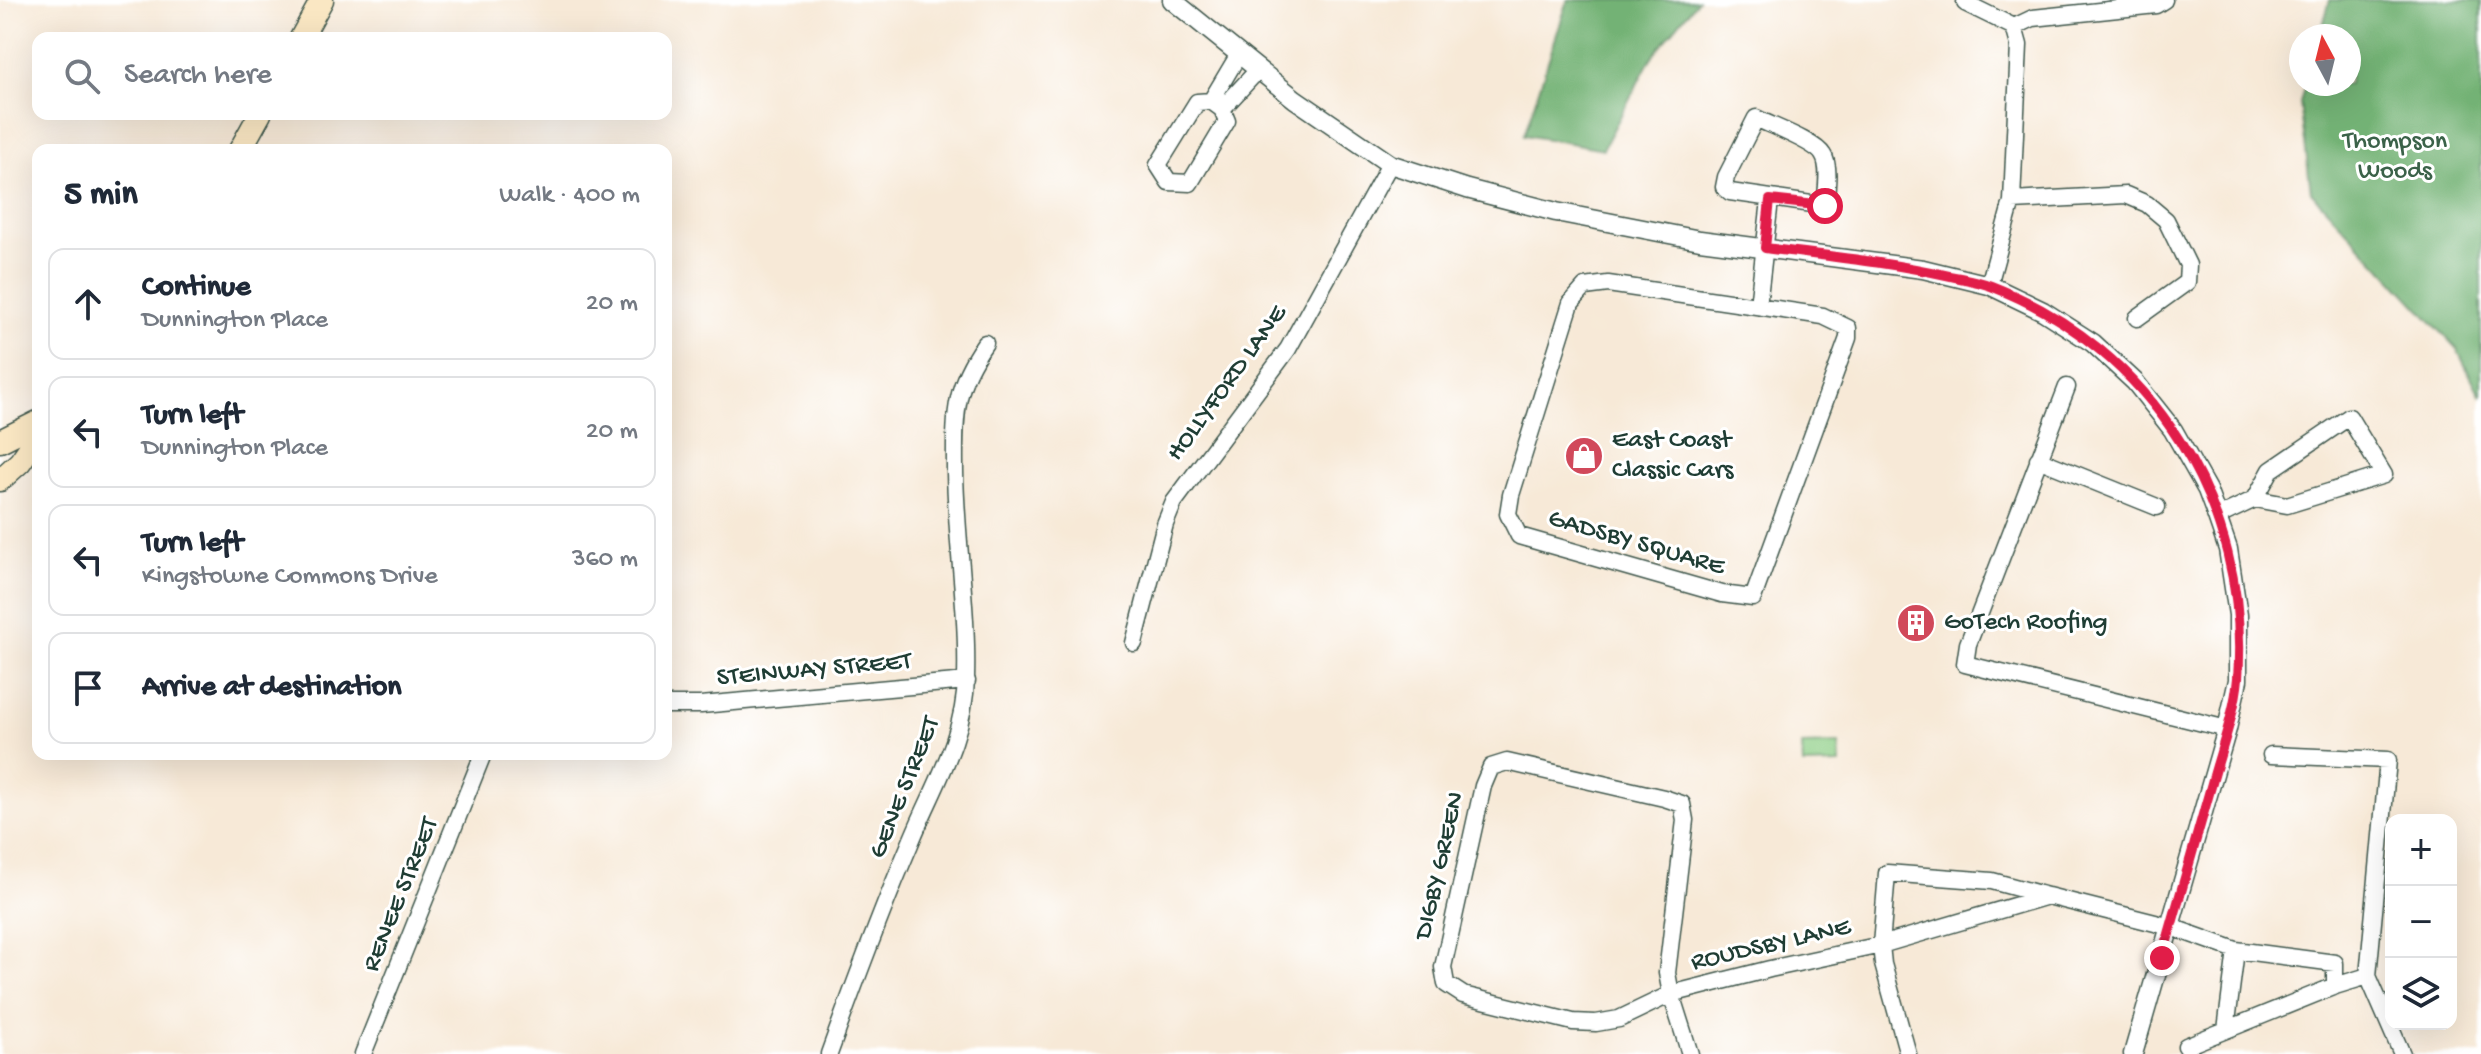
<!DOCTYPE html>
<html lang="en">
<head>
<meta charset="utf-8">
<style>
	:root { --surface:#fff; --page:#f2f2f3; --text:#1f2937; --muted:#747a83; --line:#e0e1e3 }
	body { margin:0; font-family:"Gochi Hand",sans-serif; background:var(--page); color:var(--text) }
	.controls { position:absolute; right:24px; bottom:24px; display:grid; overflow:hidden; border-radius:16px; box-shadow:0 8px 32px #0002 }
	.controls button { width:72px; height:72px; display:grid; place-items:center; padding:0; border:0; border-bottom:2px solid var(--line); background:var(--surface); color:var(--text); font:40px sans-serif }
	.compass { position:absolute; left:2289px; top:24px; width:72px; height:72px; border-radius:50%; background:var(--surface); box-shadow:0 8px 32px #0002; rotate:353deg }
	.stop { position:absolute; width:24px; height:24px; margin:-18px; border:6px solid #e11d48; border-radius:50%; background:#fff }
	.stop.end { background:#e11d48; border-color:#fff; box-shadow:0 2px 8px #0008 }
	.list { margin:0; padding:0; list-style:none }
	h2 { display:flex; justify-content:space-between; align-items:center; height:104px; margin:0; padding:0 32px; font-size:34px }
	h2 small { font-size:26px; font-weight:400; color:var(--muted) }
	.list li { display:grid; grid-template-columns:52px 1fr auto; gap:24px; align-items:center; box-sizing:border-box; height:112px; margin:0 16px 16px; padding:0 16px; border:2px solid var(--line); border-radius:16px }
	.list b { display:block; font-size:30px; white-space:nowrap }
	.list p { margin:0; font-size:26px; white-space:nowrap; color:var(--muted) }
	.list em { font-size:26px; font-style:normal; color:var(--muted) }
	.icon { flex:none; width:44px; height:44px; fill:none; stroke:currentColor; stroke-width:2; stroke-linecap:round; stroke-linejoin:round }
	.map { position:relative; flex:none; width:2481px; height:1054px; overflow:hidden }
	.search { position:absolute; background:var(--surface); box-shadow:0 8px 32px #0002; left:32px; top:32px; width:640px; height:88px; display:flex; align-items:center; gap:20px; box-sizing:border-box; padding:0 28px; border-radius:16px; color:var(--muted); font-size:30px }
	.panel { position:absolute; background:var(--surface); box-shadow:0 8px 32px #0002; left:32px; top:144px; width:640px; height:616px; border-radius:16px }
	.map>svg:first-child { display:block }
	.green { fill:#8fcf87; stroke:#57865e; stroke-width:2 }
	.forest { fill:#73b274; stroke:#497854; stroke-width:2 }
	.lines { fill:none; stroke-linecap:round; stroke-linejoin:round }
	.minor-casing { stroke:#3f574c; stroke-width:19 }
	.tertiary-casing { stroke:#3f574c; stroke-width:21 }
	.secondary-casing { stroke:#3f574c; stroke-width:25 }
	.minor { stroke:#fff; stroke-width:16 }
	.tertiary { stroke:#fff; stroke-width:18 }
	.secondary { stroke:#fae7c3; stroke-width:22 }
	.route { stroke:#e11d48; stroke-width:10 }
	.labels { text-anchor:middle; dominant-baseline:central; stroke-width:6; stroke-linejoin:round; paint-order:stroke }
	.park-label { font-size:26px; fill:#3b6249; stroke:#fff }
	.street-label { font-size:26px; fill:#1f3d34; stroke:#fff }
	.poi-label { font-size:26px; fill:#1f3d34; stroke:#fff; text-anchor:start }
</style>
</head>
<body>
<div class="map">
<svg width="2481" height="1054" viewBox="0 0 2481 1054">
	<rect width="100%" height="100%" fill="#fff"/>
	<filter id="ink" filterUnits="userSpaceOnUse"><feTurbulence type="fractalNoise" baseFrequency=".0125" numOctaves="2"/><feDisplacementMap in="SourceGraphic" scale="16" xChannelSelector="R" yChannelSelector="G"/><feConvolveMatrix kernelMatrix="1 2 1 2 8 2 1 2 1" color-interpolation-filters="sRGB"/></filter>
	<filter id="wash" filterUnits="userSpaceOnUse"><feTurbulence type="fractalNoise" baseFrequency=".006" numOctaves="4" result="noise"/><feDisplacementMap in="SourceGraphic" scale="32" xChannelSelector="R" yChannelSelector="G"/><feGaussianBlur stdDeviation="1.8" result="paint"/><feColorMatrix in="noise" values="0 0 0 0 0 0 0 0 0 0 0 0 0 0 0 0 0 1.4 0 .05"/><feComposite in="paint" operator="in"/></filter>
	<g filter="url(#wash)">
		<rect width="100%" height="100%" fill="#f7e9d7"/>
		<path class="green" d="M 1839,744 L 1840,764 L 1803,765 L 1802,745 Z"/>
		<path class="forest" d="M 1568,0 L 1698,0 L 1651,58 L 1603,149 L 1524,135 Z
			M 2330,0 L 2481,0 L 2481,397 L 2457,349 L 2311,192 L 2300,103 L 2305,84 L 2349,84 L 2349,36 L 2320,36 Z"/>
	</g>
	<g filter="url(#ink)">
		<g class="lines">
			<g class="minor-casing">
				<path id="minor" d="M 1965,3 L 2014,27
					M 1211,101 L 1222,109 L 1227,121 L 1190,183 L 1169,182 L 1158,165 L 1197,102 Z
					M 1211,101 L 1239,54
					M 1222,109 L 1258,70
					M 1756,118 C 1771,126 1816,142 1823,155 C 1831,167 1826,192 1825,206 L 1730,192 L 1724,187 L 1726,177 Z
					M 2012,201 L 2126,195 L 2147,204 L 2166,220 L 2188,265 L 2187,282 L 2137,318
					M 1608,284 L 1823,316 L 1848,328 L 1848,338 L 1753,598 L 1722,594 L 1519,536 L 1508,514 L 1511,495 L 1571,303 L 1585,287 Z
					M 1989,285 L 2012,201 L 2019,45 L 2014,27 L 2033,18 L 2156,5 L 2164,0
					M 1758,306 L 1770,200
					M 2067,387 L 1968,644 L 1965,664 L 2227,729
					M 2038,459 L 2157,507
					M 2217,517 L 2255,499 L 2287,505 L 2384,475 L 2349,417 L 2271,470 L 2255,499
					M 1134,643 L 1165,524 L 1174,502 L 1288,349 L 1390,164
					M 666,705 L 701,705 L 967,681
					M 2271,755 L 2388,760 L 2368,976 L 2402,1054
					M 1507,762 L 1664,798 L 1682,804 L 1685,820 L 1667,973 L 1671,994 L 1619,1019 L 1596,1023 L 1573,1022 L 1463,995 L 1446,984 L 1443,967 L 1483,786 L 1491,767 Z
					M 2236,950 L 2335,963 L 2335,986
					M 2226,1030 L 2335,986 L 2368,976
					M 363,1054 L 483,754
					M 829,1054 C 855,982 880,914 910,844 C 932,789 965,739 966,678 C 968,609 956,540 955,471 C 955,447 954,421 959,398 C 963,379 974,359 985,343
					M 1690,1054 L 1671,994 L 1770,969 L 1881,945 L 2048,896 L 2171,927 L 2236,950 L 2226,1030 L 2186,1046
					M 1908,1054 L 1883,964 L 1881,945 L 1887,873 L 1992,881 L 2047,896"/>
			</g>
			<g class="tertiary-casing">
				<path id="tertiary" d="M 1172,0 L 1295,99 L 1390,164 L 1467,189 L 1556,212 L 1700,240 L 1923,269 L 1989,285 L 2043,311 L 2093,343 L 2135,382 L 2173,430 L 2207,490 L 2217,517 L 2228,549 L 2238,615 L 2238,680 L 2227,729 L 2133,1054"/>
			</g>
			<g class="secondary-casing">
				<path id="secondary" d="M 301,38 L 322,0
					M 240,150 L 260,114
					M 0,441 L 38,422
					M 0,480 L 20,462 L 38,436"/>
			</g>
			<use href="#minor" class="minor"/>
			<use href="#tertiary" class="tertiary"/>
			<use href="#secondary" class="secondary"/>
		</g>
	</g>
	<g class="lines" filter="url(#ink)">
		<path class="route" d="M 1825,206 L 1770,200 L 1765,248 C 1826,256 1889,262 1950,276 C 1964,279 1978,281 1991,286 C 2152,348 2251,507 2238,678 C 2235,713 2221,749 2212,783 C 2195,842 2179,900 2162,958"/>
	</g>
	<defs>
		<g id="shop-disc" transform="scale(2)"><circle r="9.5" fill="#d1495b" stroke="#fff"/><path d="M-5-2.5h2.3a2.7 3.5 0 0 1 5.4 0H5L5.5 6h-11ZM-1.5-2.5h3a1.5 2.3 0 0 0-3 0Z" fill="#fff"/></g>
		<g id="building-disc" transform="scale(2)"><circle r="9.5" fill="#d1495b" stroke="#fff"/><path d="M-4-6H4V6H1V3H-1V6H-4ZM-2.5-4.3h1.7v1.8h-1.7ZM.8-4.3h1.7v1.8H.8ZM-2.5-1h1.7V.8h-1.7ZM.8-1h1.7V.8H.8Z" fill="#fff"/></g>
	</defs>
	<g fill-rule="evenodd">
		<use href="#shop-disc" x="1584" y="456"/>
		<use href="#building-disc" x="1916" y="623"/>
	</g>
	<g class="labels">
		<g class="park-label">
			<text x="2395" y="142">Thompson<tspan x="2395" dy="30">Woods</tspan></text>
		</g>
		<g class="street-label">
			<text transform="translate(1228 384) rotate(-54)">HOLLYFORD LANE</text>
			<text transform="translate(1636 544) rotate(16)">GADSBY SQUARE</text>
			<text transform="translate(814 671) rotate(-5)">STEINWAY STREET</text>
			<text transform="translate(906 788) rotate(-68)">GENE STREET</text>
			<text transform="translate(1441 866) rotate(-77)">DIGBY GREEN</text>
			<text transform="translate(402 895) rotate(-68)">RENEE STREET</text>
			<text transform="translate(1771 946) rotate(-13)">ROUDSBY LANE</text>
		</g>
		<g class="poi-label">
			<text x="1612" y="441">East Coast<tspan x="1612" dy="30">Classic Cars</tspan></text>
			<text x="1944" y="623">GoTech Roofing</text>
		</g>
	</g>
</svg>
<div class="controls">
<button>+</button>
<button>−</button>
<button><svg class="icon" aria-label="layers" viewBox="0 0 24 24"><path d="M12 4l9 5-9 5-9-5zM3 14l9 5 9-5"/></svg></button>
</div>
<svg class="compass" viewBox="-18 -18 36 36"><path d="M0-13l5 13h-10z" fill="#e53935"/><path d="M0 13l5-13h-10z" fill="#747a83"/></svg>
<div class="stop" style="left:1825px;top:206px"></div>
<div class="stop end" style="left:2162px;top:958px"></div>
<div class="search"><svg class="icon" aria-label="search" viewBox="0 0 24 24"><circle cx="10" cy="10" r="6"/><path d="M15 15l6 6"/></svg>Search here</div>
<section class="panel">
<h2>5 min<small>Walk · 400 m</small></h2>
<ul class="list">
<li><svg class="icon" aria-label="ahead" viewBox="0 0 24 24"><path d="M12 20V5M6 11l6-6 6 6"/></svg><div><b>Continue</b><p>Dunnington Place</p></div><em>20 m</em></li>
<li><svg class="icon" aria-label="left" viewBox="0 0 24 24"><path d="M17 20v-9H6M10 6l-5 5 5 5"/></svg><div><b>Turn left</b><p>Dunnington Place</p></div><em>20 m</em></li>
<li><svg class="icon" aria-label="left" viewBox="0 0 24 24"><path d="M17 20v-9H6M10 6l-5 5 5 5"/></svg><div><b>Turn left</b><p>Kingstowne Commons Drive</p></div><em>360 m</em></li>
<li><svg class="icon" aria-label="arrive" viewBox="0 0 24 24"><path d="M6 21V4h12l-3 4 3 4H6"/></svg><div><b>Arrive at destination</b></div></li>
</ul>
</section>
</div>
</body>
</html>
